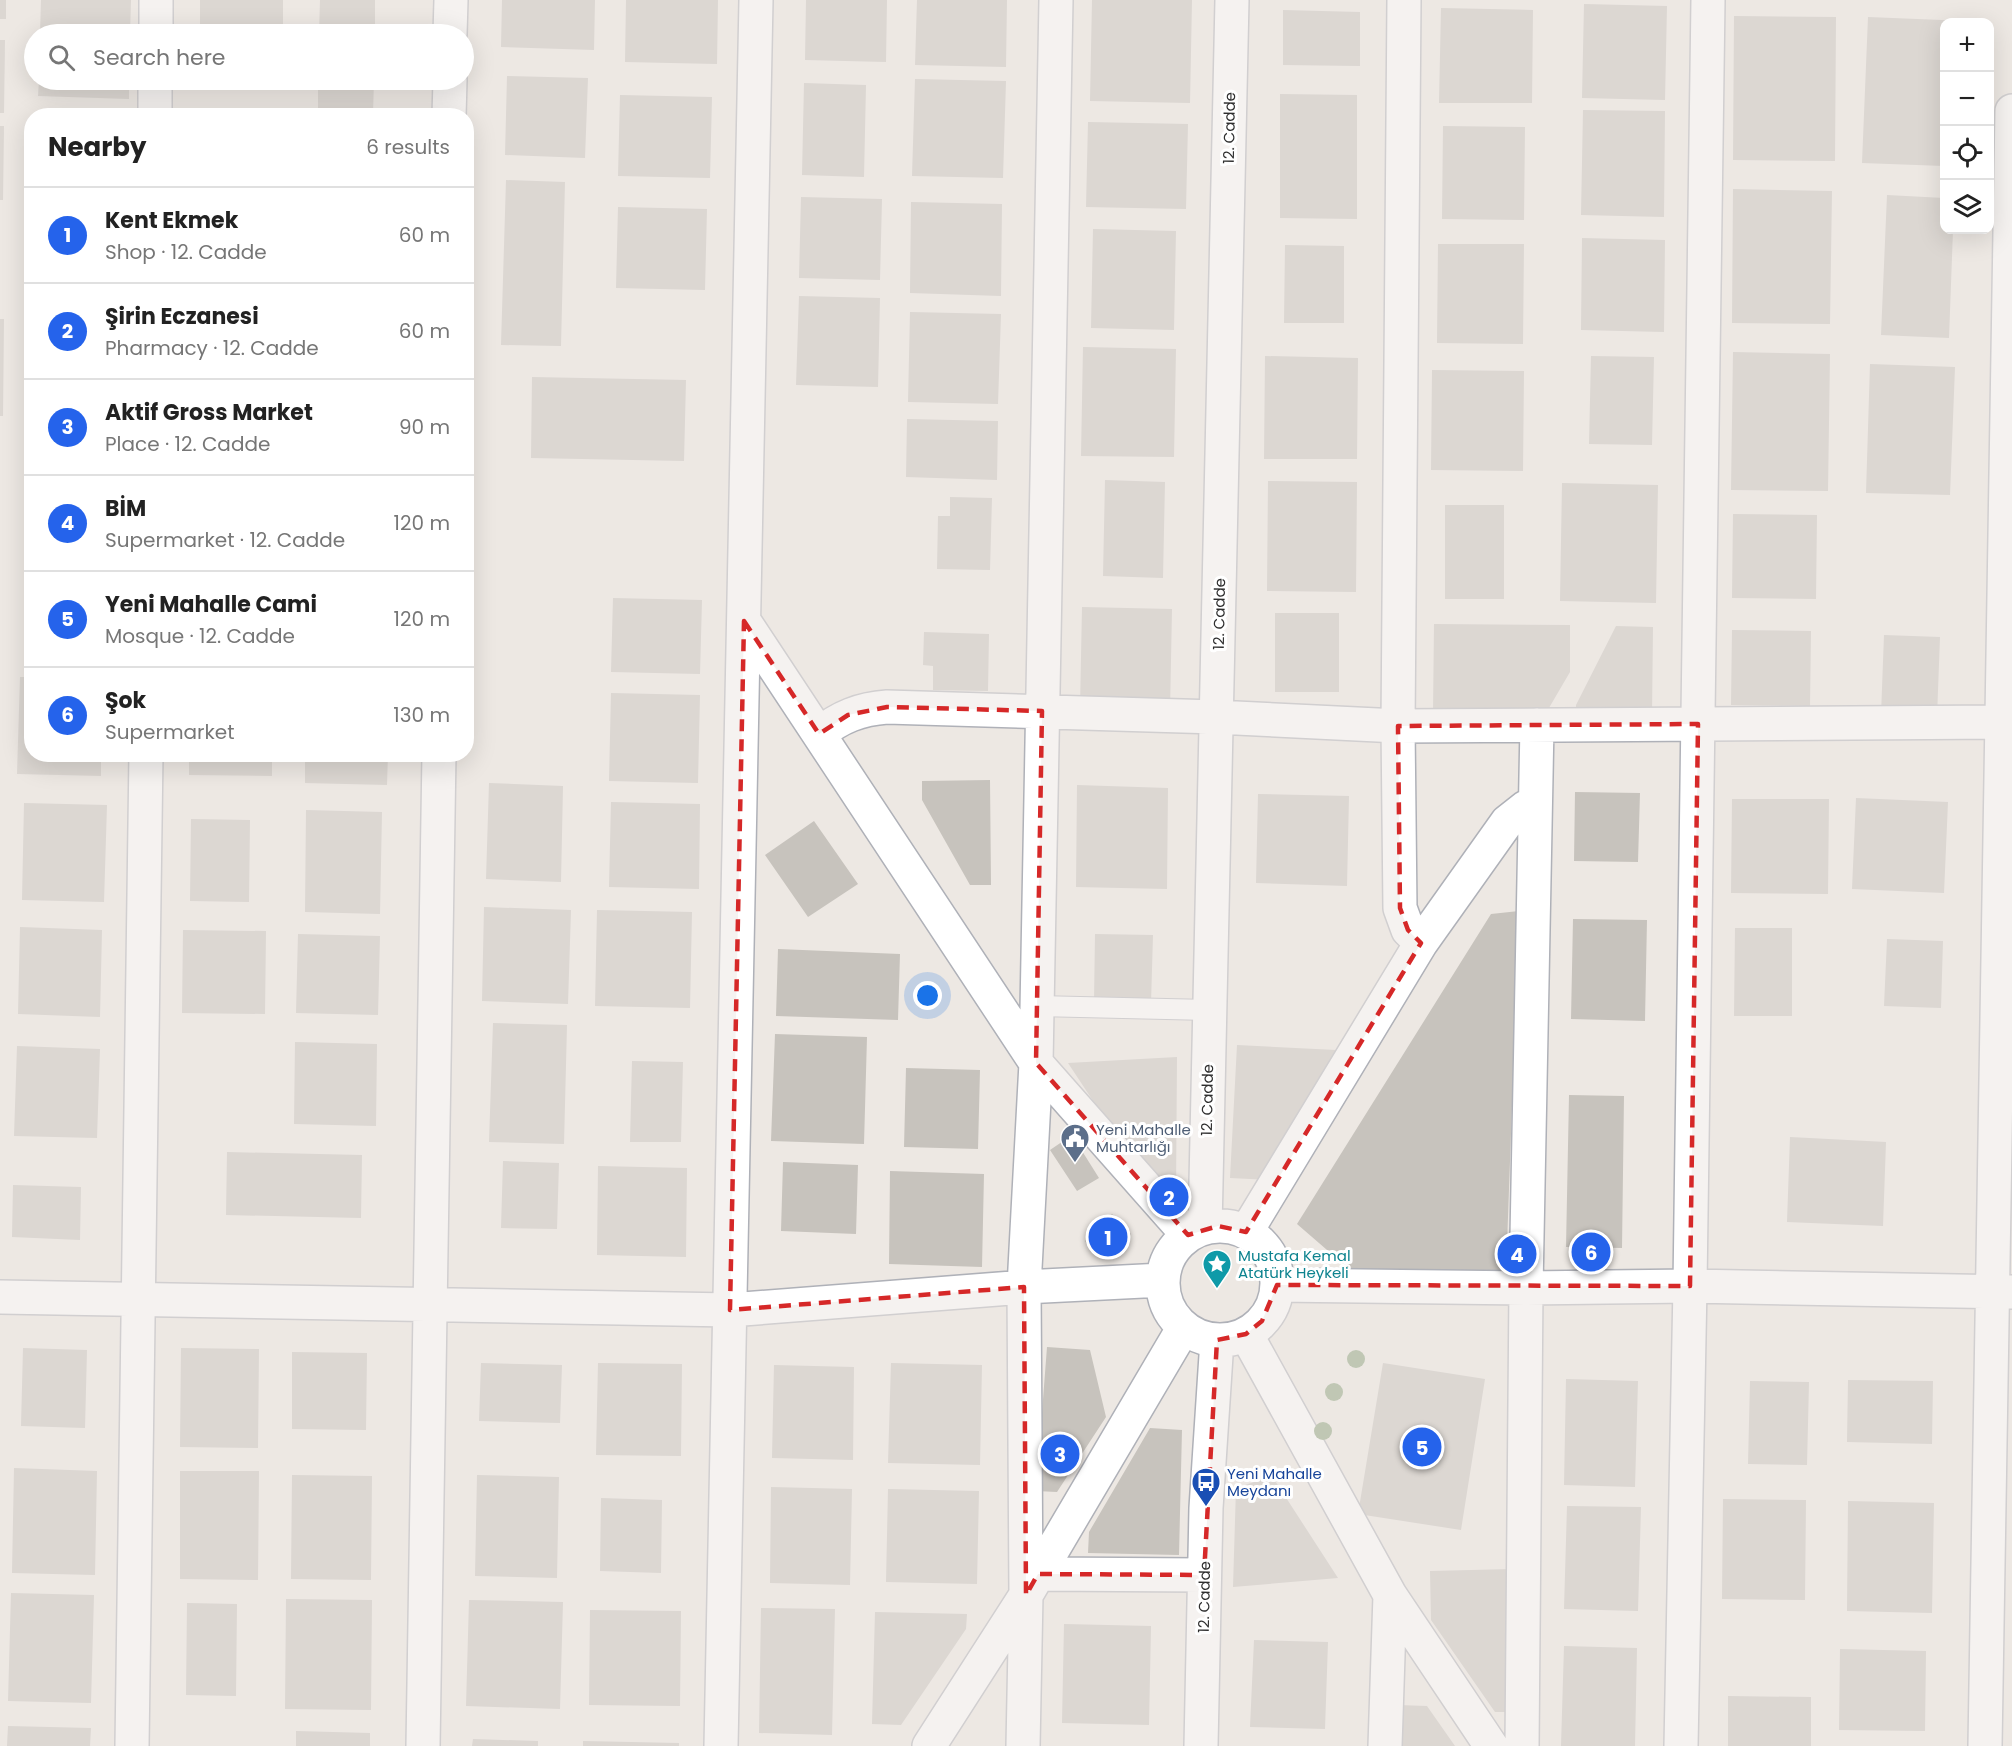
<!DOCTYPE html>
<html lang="en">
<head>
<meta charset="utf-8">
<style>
	:root { --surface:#fff; --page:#f6f6f6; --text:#222; --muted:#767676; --line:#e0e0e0; --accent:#2563eb }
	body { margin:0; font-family:Poppins,sans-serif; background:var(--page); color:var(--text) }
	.controls { position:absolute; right:18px; top:18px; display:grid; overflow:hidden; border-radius:12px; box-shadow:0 6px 24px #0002 }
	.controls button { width:54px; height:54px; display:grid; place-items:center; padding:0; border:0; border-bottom:2px solid var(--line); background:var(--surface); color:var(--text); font:30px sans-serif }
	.you { position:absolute; left:928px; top:996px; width:21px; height:21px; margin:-15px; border:4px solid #fff; border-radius:50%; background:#1a73e8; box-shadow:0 0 0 9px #1a73e833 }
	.badge { display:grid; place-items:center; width:39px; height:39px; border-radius:50%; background:var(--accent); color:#fff; font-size:20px; font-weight:700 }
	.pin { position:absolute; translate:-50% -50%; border:3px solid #fff; box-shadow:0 2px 6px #0006 }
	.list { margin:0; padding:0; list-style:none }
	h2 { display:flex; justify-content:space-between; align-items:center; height:78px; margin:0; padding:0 24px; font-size:26px }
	h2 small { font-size:20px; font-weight:400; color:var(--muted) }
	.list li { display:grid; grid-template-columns:39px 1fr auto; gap:18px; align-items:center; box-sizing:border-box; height:96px; padding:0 24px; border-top:2px solid var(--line) }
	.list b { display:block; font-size:22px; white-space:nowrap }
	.list p { margin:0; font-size:20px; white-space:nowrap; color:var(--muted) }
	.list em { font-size:20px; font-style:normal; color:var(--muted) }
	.icon { flex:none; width:33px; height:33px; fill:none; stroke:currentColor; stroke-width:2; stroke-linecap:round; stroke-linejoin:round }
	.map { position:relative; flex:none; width:2012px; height:1746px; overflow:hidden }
	.search { position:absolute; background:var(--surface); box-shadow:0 6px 24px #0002; left:24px; top:24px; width:450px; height:66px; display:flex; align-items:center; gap:15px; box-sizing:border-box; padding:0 21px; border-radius:33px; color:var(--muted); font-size:22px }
	.panel { position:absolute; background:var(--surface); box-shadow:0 6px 24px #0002; left:24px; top:108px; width:450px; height:654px; border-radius:24px }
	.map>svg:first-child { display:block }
	.building { fill:#c7c3bd }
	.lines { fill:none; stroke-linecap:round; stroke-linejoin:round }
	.lane-casing { stroke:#afb1b8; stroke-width:22 }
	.street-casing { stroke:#afb1b8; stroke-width:36 }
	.lane { stroke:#fff; stroke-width:20 }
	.street { stroke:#fff; stroke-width:33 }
	.tree { fill:#89a07a }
	.marked { fill:none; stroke:#d62828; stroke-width:4.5; stroke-dasharray:12 8; stroke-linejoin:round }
	.labels { text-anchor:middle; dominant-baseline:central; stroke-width:6; stroke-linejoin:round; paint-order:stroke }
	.street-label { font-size:15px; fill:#2e2e2e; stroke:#fff }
	.service-label { font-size:15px; fill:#4e5e75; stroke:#fff; text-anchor:start }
	.culture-label { font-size:15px; fill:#0d838f; stroke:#fff; text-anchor:start }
	.transit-label { font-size:15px; fill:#164399; stroke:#fff; text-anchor:start }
</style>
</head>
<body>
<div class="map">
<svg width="2012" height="1746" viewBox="0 0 2012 1746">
	<rect width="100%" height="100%" fill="#ede8e3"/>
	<path class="building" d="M 0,0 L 6,0 L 6,19 L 0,19 Z
		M 41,0 L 131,0 L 130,34 L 40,34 Z
		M 200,0 L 283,0 L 283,34 L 200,34 Z
		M 320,0 L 375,0 L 375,34 L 319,34 Z
		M 502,0 L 595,0 L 594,50 L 501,47 Z
		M 626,0 L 718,0 L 717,64 L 625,62 Z
		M 806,0 L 887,0 L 886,62 L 805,60 Z
		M 917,0 L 1007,0 L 1006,67 L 915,65 Z
		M 1092,0 L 1192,0 L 1190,103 L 1090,101 Z
		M 1584,4 L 1667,6 L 1665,100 L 1582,98 Z
		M 1441,8 L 1533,10 L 1532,103 L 1439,103 Z
		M 1283,10 L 1360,12 L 1360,66 L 1283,65 Z
		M 1734,16 L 1836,17 L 1835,161 L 1733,160 Z
		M 1868,17 L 1966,21 L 1966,22 L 1944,22 L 1944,166 L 1862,163 Z
		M 0,40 L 5,40 L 4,113 L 0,113 Z
		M 507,76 L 588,78 L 585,158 L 505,155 Z
		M 915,79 L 1006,81 L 1003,178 L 912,176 Z
		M 39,80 L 129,80 L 129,99 L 38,96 Z
		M 318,80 L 374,80 L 373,114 L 318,113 Z
		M 804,83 L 866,85 L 864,177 L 802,175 Z
		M 1280,94 L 1357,95 L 1357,219 L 1280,218 Z
		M 620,95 L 712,97 L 710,178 L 618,176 Z
		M 1583,110 L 1665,111 L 1664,217 L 1581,215 Z
		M 1088,122 L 1188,124 L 1186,209 L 1086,207 Z
		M 0,126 L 4,126 L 3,200 L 0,200 Z
		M 1443,126 L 1525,127 L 1524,220 L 1442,219 Z
		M 506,180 L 565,182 L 561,346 L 501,345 Z
		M 1733,189 L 1832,191 L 1830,324 L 1732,323 Z
		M 1887,195 L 1944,198 L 1944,230 L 1953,230 L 1949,338 L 1881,335 Z
		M 801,197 L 882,199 L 880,280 L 799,278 Z
		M 29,200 L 32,200 L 32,297 L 26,297 Z
		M 911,202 L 1002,204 L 1001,296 L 910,293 Z
		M 618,207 L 707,209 L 705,290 L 616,288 Z
		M 1093,229 L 1176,231 L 1174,330 L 1091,328 Z
		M 1582,238 L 1665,240 L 1664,332 L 1581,330 Z
		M 1438,244 L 1524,244 L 1523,344 L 1437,343 Z
		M 1285,245 L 1344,246 L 1344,323 L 1284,323 Z
		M 799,296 L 880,298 L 878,387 L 796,385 Z
		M 910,312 L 1001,314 L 998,404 L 908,402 Z
		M 0,319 L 4,319 L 3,416 L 0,416 Z
		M 1083,347 L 1176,349 L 1174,457 L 1081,456 Z
		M 1733,352 L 1830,354 L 1828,491 L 1731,490 Z
		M 1265,356 L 1358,358 L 1357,459 L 1264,459 Z
		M 1591,356 L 1654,357 L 1652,445 L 1589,444 Z
		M 1870,364 L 1955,367 L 1950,495 L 1866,493 Z
		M 1432,370 L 1524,371 L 1523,471 L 1431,470 Z
		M 532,377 L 686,380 L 684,461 L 531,458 Z
		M 907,419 L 998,421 L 997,480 L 906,477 Z
		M 30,456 L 32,456 L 32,538 L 28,537 Z
		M 1105,480 L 1165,482 L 1163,578 L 1103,576 Z
		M 1268,481 L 1357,482 L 1356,592 L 1267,591 Z
		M 1562,483 L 1658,485 L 1656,603 L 1560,601 Z
		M 950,497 L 992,498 L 990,570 L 937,569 L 938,516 L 950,516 Z
		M 1445,505 L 1504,505 L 1504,599 L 1445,599 Z
		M 1733,514 L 1817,515 L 1816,599 L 1732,598 Z
		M 613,598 L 702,600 L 700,674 L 611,672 Z
		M 1082,607 L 1172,609 L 1170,711 L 1080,708 Z
		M 1275,613 L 1339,613 L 1339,692 L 1275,692 Z
		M 1434,624 L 1570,625 L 1570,672 L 1546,713 L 1433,713 Z
		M 1616,626 L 1653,627 L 1652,714 L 1576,712 L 1576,705 Z
		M 1732,630 L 1811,631 L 1810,706 L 1731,705 Z
		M 924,632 L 989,634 L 988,691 L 933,690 L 933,666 L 923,665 Z
		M 1884,635 L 1940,637 L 1937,717 L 1881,715 Z
		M 20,677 L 32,677 L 32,754 L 101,754 L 101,776 L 17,774 Z
		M 611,693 L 700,695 L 698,783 L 609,781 Z
		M 189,754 L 272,754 L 272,776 L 189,775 Z
		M 305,754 L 388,754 L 387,785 L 305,783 Z
		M 990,780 L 991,885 L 970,885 L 922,800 L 922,781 Z
		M 489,783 L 563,786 L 561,882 L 486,879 Z
		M 1077,785 L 1168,788 L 1167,889 L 1076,887 Z
		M 1575,792 L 1640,793 L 1638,862 L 1574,861 Z
		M 1258,794 L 1349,796 L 1347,886 L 1256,883 Z
		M 1856,798 L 1948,802 L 1944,893 L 1852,889 Z
		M 1732,799 L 1829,799 L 1828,894 L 1731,893 Z
		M 611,802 L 700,804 L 699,889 L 609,887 Z
		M 24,803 L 107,805 L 104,902 L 22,900 Z
		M 306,810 L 382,812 L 380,914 L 305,912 Z
		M 191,819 L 250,820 L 249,902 L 190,901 Z
		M 814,821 L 858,884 L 808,917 L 765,855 Z
		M 484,907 L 571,910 L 568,1004 L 482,1001 Z
		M 597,910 L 692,912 L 690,1008 L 595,1006 Z
		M 1519,911 L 1506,1273 L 1349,1269 L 1297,1224 L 1491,914 Z
		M 1573,919 L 1647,920 L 1645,1021 L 1571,1019 Z
		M 20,927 L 102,930 L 100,1017 L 18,1014 Z
		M 1735,928 L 1792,928 L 1792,1016 L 1734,1016 Z
		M 183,930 L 266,931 L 265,1014 L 182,1013 Z
		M 298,934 L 380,936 L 378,1015 L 296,1013 Z
		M 1095,934 L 1153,935 L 1151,1003 L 1094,1002 Z
		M 1887,939 L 1943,941 L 1941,1008 L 1884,1006 Z
		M 778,949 L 900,954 L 898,1020 L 776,1016 Z
		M 493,1023 L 567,1025 L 564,1144 L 489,1142 Z
		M 775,1034 L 867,1037 L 864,1144 L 771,1141 Z
		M 295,1042 L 377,1044 L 376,1126 L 294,1124 Z
		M 1237,1045 L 1336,1050 L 1335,1074 L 1271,1180 L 1230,1178 Z
		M 17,1046 L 100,1049 L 97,1138 L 14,1136 Z
		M 1177,1057 L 1176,1192 L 1154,1193 L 1068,1063 Z
		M 632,1061 L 683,1062 L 681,1142 L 630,1142 Z
		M 906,1068 L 980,1070 L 978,1149 L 904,1147 Z
		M 1569,1095 L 1624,1096 L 1622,1248 L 1566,1247 Z
		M 1072,1135 L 1099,1178 L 1077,1191 L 1050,1150 Z
		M 1790,1137 L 1886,1142 L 1883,1226 L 1787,1222 Z
		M 227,1152 L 362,1155 L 361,1218 L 226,1215 Z
		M 503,1161 L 559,1163 L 557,1229 L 501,1228 Z
		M 783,1162 L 858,1165 L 856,1234 L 781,1231 Z
		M 598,1166 L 687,1168 L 686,1257 L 597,1255 Z
		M 890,1171 L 984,1174 L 982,1267 L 889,1264 Z
		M 13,1185 L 81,1187 L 80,1240 L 12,1237 Z
		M 1112,1214 L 1131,1234 L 1104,1260 L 1085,1241 Z
		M 1047,1347 L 1090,1350 L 1106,1417 L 1057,1492 L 1036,1491 Z
		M 23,1348 L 87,1350 L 85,1428 L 21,1426 Z
		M 181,1348 L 259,1349 L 258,1448 L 180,1447 Z
		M 292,1352 L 367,1353 L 366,1430 L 292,1429 Z
		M 481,1363 L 562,1365 L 560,1423 L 479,1421 Z
		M 598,1363 L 682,1364 L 681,1456 L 596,1455 Z
		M 891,1363 L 982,1365 L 980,1465 L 888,1463 Z
		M 1383,1363 L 1485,1379 L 1461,1530 L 1358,1514 Z
		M 774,1365 L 854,1367 L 853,1460 L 772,1458 Z
		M 1566,1379 L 1638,1381 L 1635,1487 L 1564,1485 Z
		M 1848,1380 L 1933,1381 L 1932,1444 L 1847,1442 Z
		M 1750,1381 L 1809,1382 L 1807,1465 L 1748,1464 Z
		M 1150,1428 L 1182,1430 L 1179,1555 L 1088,1553 L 1089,1532 Z
		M 14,1468 L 97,1471 L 95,1575 L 12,1573 Z
		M 180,1471 L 259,1471 L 258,1580 L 180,1579 Z
		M 292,1475 L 372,1476 L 371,1580 L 291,1579 Z
		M 477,1475 L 559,1477 L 557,1578 L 475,1576 Z
		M 1272,1476 L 1338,1578 L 1233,1587 L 1236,1488 Z
		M 771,1487 L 852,1489 L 850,1585 L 770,1583 Z
		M 888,1489 L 979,1491 L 977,1584 L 886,1582 Z
		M 601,1498 L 662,1500 L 661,1573 L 600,1571 Z
		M 1723,1499 L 1806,1500 L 1805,1600 L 1722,1599 Z
		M 1848,1501 L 1934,1503 L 1932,1613 L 1847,1611 Z
		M 1567,1506 L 1641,1507 L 1638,1611 L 1564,1609 Z
		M 1512,1569 L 1515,1712 L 1495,1712 L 1431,1620 L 1430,1571 Z
		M 11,1593 L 94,1595 L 91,1703 L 8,1701 Z
		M 286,1599 L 372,1600 L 371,1710 L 285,1709 Z
		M 469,1600 L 563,1602 L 560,1709 L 466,1706 Z
		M 187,1603 L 237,1604 L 236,1696 L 186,1695 Z
		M 761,1608 L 835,1609 L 832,1735 L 759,1733 Z
		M 590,1610 L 681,1611 L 680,1706 L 589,1705 Z
		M 875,1612 L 967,1614 L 966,1629 L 901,1725 L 872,1724 Z
		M 1064,1624 L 1151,1626 L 1149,1725 L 1062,1723 Z
		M 1254,1640 L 1328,1642 L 1325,1729 L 1250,1727 Z
		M 1564,1646 L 1637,1648 L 1635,1746 L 1561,1746 Z
		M 1840,1649 L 1926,1651 L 1925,1731 L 1839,1730 Z
		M 1728,1696 L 1811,1697 L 1811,1746 L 1728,1746 Z
		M 1398,1705 L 1427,1706 L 1455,1746 L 1396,1746 Z
		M 8,1726 L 91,1728 L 90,1746 L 7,1746 Z
		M 296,1731 L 370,1733 L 370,1746 L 296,1746 Z
		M 473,1739 L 538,1741 L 538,1746 L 472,1746 Z
		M 583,1741 L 679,1743 L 679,1746 L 583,1746 Z"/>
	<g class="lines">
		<g class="lane-casing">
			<path id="lane" d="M 1037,1006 L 1209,1010"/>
		</g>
		<g class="street-casing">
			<path id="street" d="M 1404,0 L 1398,726 L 1400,908 L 1408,930 L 1421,943
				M 156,34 L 156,0
				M 450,34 L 451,0
				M 155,116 L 155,80
				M 449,116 L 450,80
				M 744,621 L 1036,1063 L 1188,1235
				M 819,734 C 840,717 860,709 887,707 L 1216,717 L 1398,726 L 2002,722
				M1163 1283a57 57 0 1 1 114 0a57 57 0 1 1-114 0Z
				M 1205,1228 L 1232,0
				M 1246,1232 L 1421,943 L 1507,822 L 1526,807 L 1535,805
				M 1277,1285 L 1526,1288 L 1690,1286 L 2012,1292
				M 0,1297 L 730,1310 L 1024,1287 L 1163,1280
				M 1246,1334 L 1390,1595 L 1491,1746
				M 1038,1574 L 1204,1575
				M 132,1746 L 146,754
				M 423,1746 L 439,754
				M 721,1746 L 756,0
				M 929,1746 L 1026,1595 L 1184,1327
				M 1023,1746 L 1026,1595 L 1024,1287 L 1036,1063 L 1056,0
				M 1201,1746 L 1206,1508 L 1217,1340
				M 1385,1746 L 1390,1595
				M 1522,1746 L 1526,1288 L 1537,725
				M 1681,1746 L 1690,1286 L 1708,0
				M 1985,1746 L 2012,111"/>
		</g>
		<use href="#lane" class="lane"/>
		<use href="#street" class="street"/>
	</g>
	<g class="tree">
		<circle cx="1356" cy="1359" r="9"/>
		<circle cx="1334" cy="1392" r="9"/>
		<circle cx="1323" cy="1431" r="9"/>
	</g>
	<path d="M0 0H2012V1746H0ZM 744,621 L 819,734 L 848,715 L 887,707 L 1042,711 L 1036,1063 L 1188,1235 L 1218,1226 L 1246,1232 L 1421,943 L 1408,930 L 1400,908 L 1398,726 L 1698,724 L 1690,1286 L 1277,1285 L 1262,1321 L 1246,1334 L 1217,1340 L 1204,1575 L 1038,1574 L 1026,1595 L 1024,1287 L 730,1310 Z" fill="#ede8e3" fill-opacity=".55" fill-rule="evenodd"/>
	<path class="marked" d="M 744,621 L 819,734 L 848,715 L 887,707 L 1042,711 L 1036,1063 L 1188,1235 L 1218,1226 L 1246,1232 L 1421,943 L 1408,930 L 1400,908 L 1398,726 L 1698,724 L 1690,1286 L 1277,1285 L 1262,1321 L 1246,1334 L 1217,1340 L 1204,1575 L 1038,1574 L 1026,1595 L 1024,1287 L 730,1310 Z"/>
	<defs>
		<g id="civic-pin" transform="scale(1.5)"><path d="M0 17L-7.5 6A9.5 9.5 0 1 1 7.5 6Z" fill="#5c6f8a" stroke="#fff"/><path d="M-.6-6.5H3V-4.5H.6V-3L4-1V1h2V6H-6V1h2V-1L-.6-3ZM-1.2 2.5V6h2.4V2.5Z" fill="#fff"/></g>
		<g id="sight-pin" transform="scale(1.5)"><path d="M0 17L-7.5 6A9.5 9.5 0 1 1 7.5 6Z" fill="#0f9aa8" stroke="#fff"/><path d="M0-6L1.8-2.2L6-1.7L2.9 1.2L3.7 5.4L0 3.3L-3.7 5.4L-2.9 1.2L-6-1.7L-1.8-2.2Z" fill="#fff"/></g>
		<g id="bus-pin" transform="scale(1.5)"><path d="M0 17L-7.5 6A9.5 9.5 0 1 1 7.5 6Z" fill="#1a4fb4" stroke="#fff"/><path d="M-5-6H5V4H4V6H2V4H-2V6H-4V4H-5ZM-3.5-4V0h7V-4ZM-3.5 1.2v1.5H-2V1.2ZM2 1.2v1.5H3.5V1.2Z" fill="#fff"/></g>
	</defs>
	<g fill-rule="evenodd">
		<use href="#civic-pin" x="1075" y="1138"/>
		<use href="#sight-pin" x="1217" y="1264"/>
		<use href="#bus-pin" x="1206" y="1482"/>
	</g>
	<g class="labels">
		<g class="street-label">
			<text transform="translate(1229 128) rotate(-89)">12. Cadde</text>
			<text transform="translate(1219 614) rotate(-89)">12. Cadde</text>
			<text transform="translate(1207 1100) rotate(-89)">12. Cadde</text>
			<text transform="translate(1204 1597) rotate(-89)">12. Cadde</text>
		</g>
		<g class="service-label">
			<text x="1096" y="1129">Yeni Mahalle<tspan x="1096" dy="17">Muhtarlığı</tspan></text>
		</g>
		<g class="culture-label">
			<text x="1238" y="1255">Mustafa Kemal<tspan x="1238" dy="17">Atatürk Heykeli</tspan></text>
		</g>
		<g class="transit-label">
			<text x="1227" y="1473">Yeni Mahalle<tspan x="1227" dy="17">Meydanı</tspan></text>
		</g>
	</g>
</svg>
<div class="controls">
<button>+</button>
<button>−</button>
<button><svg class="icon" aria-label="locate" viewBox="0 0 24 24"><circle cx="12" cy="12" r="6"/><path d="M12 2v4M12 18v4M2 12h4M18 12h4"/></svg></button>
<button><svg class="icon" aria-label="layers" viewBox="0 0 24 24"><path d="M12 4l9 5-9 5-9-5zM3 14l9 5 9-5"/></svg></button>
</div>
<div class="you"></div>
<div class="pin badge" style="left:1108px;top:1237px">1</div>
<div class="pin badge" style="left:1169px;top:1197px">2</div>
<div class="pin badge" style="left:1060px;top:1454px">3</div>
<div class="pin badge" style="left:1517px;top:1254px">4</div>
<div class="pin badge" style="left:1422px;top:1447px">5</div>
<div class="pin badge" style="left:1591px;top:1252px">6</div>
<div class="search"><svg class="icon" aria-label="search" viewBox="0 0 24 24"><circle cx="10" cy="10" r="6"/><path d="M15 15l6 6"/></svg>Search here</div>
<section class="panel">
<h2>Nearby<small>6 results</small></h2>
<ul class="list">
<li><span class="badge">1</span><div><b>Kent Ekmek</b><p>Shop · 12. Cadde</p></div><em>60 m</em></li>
<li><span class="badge">2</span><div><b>Şirin Eczanesi</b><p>Pharmacy · 12. Cadde</p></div><em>60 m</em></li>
<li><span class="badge">3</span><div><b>Aktif Gross Market</b><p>Place · 12. Cadde</p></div><em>90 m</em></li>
<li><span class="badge">4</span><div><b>BİM</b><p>Supermarket · 12. Cadde</p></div><em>120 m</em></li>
<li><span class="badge">5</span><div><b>Yeni Mahalle Cami</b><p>Mosque · 12. Cadde</p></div><em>120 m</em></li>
<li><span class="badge">6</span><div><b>Şok</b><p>Supermarket</p></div><em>130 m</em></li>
</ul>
</section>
</div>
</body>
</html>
